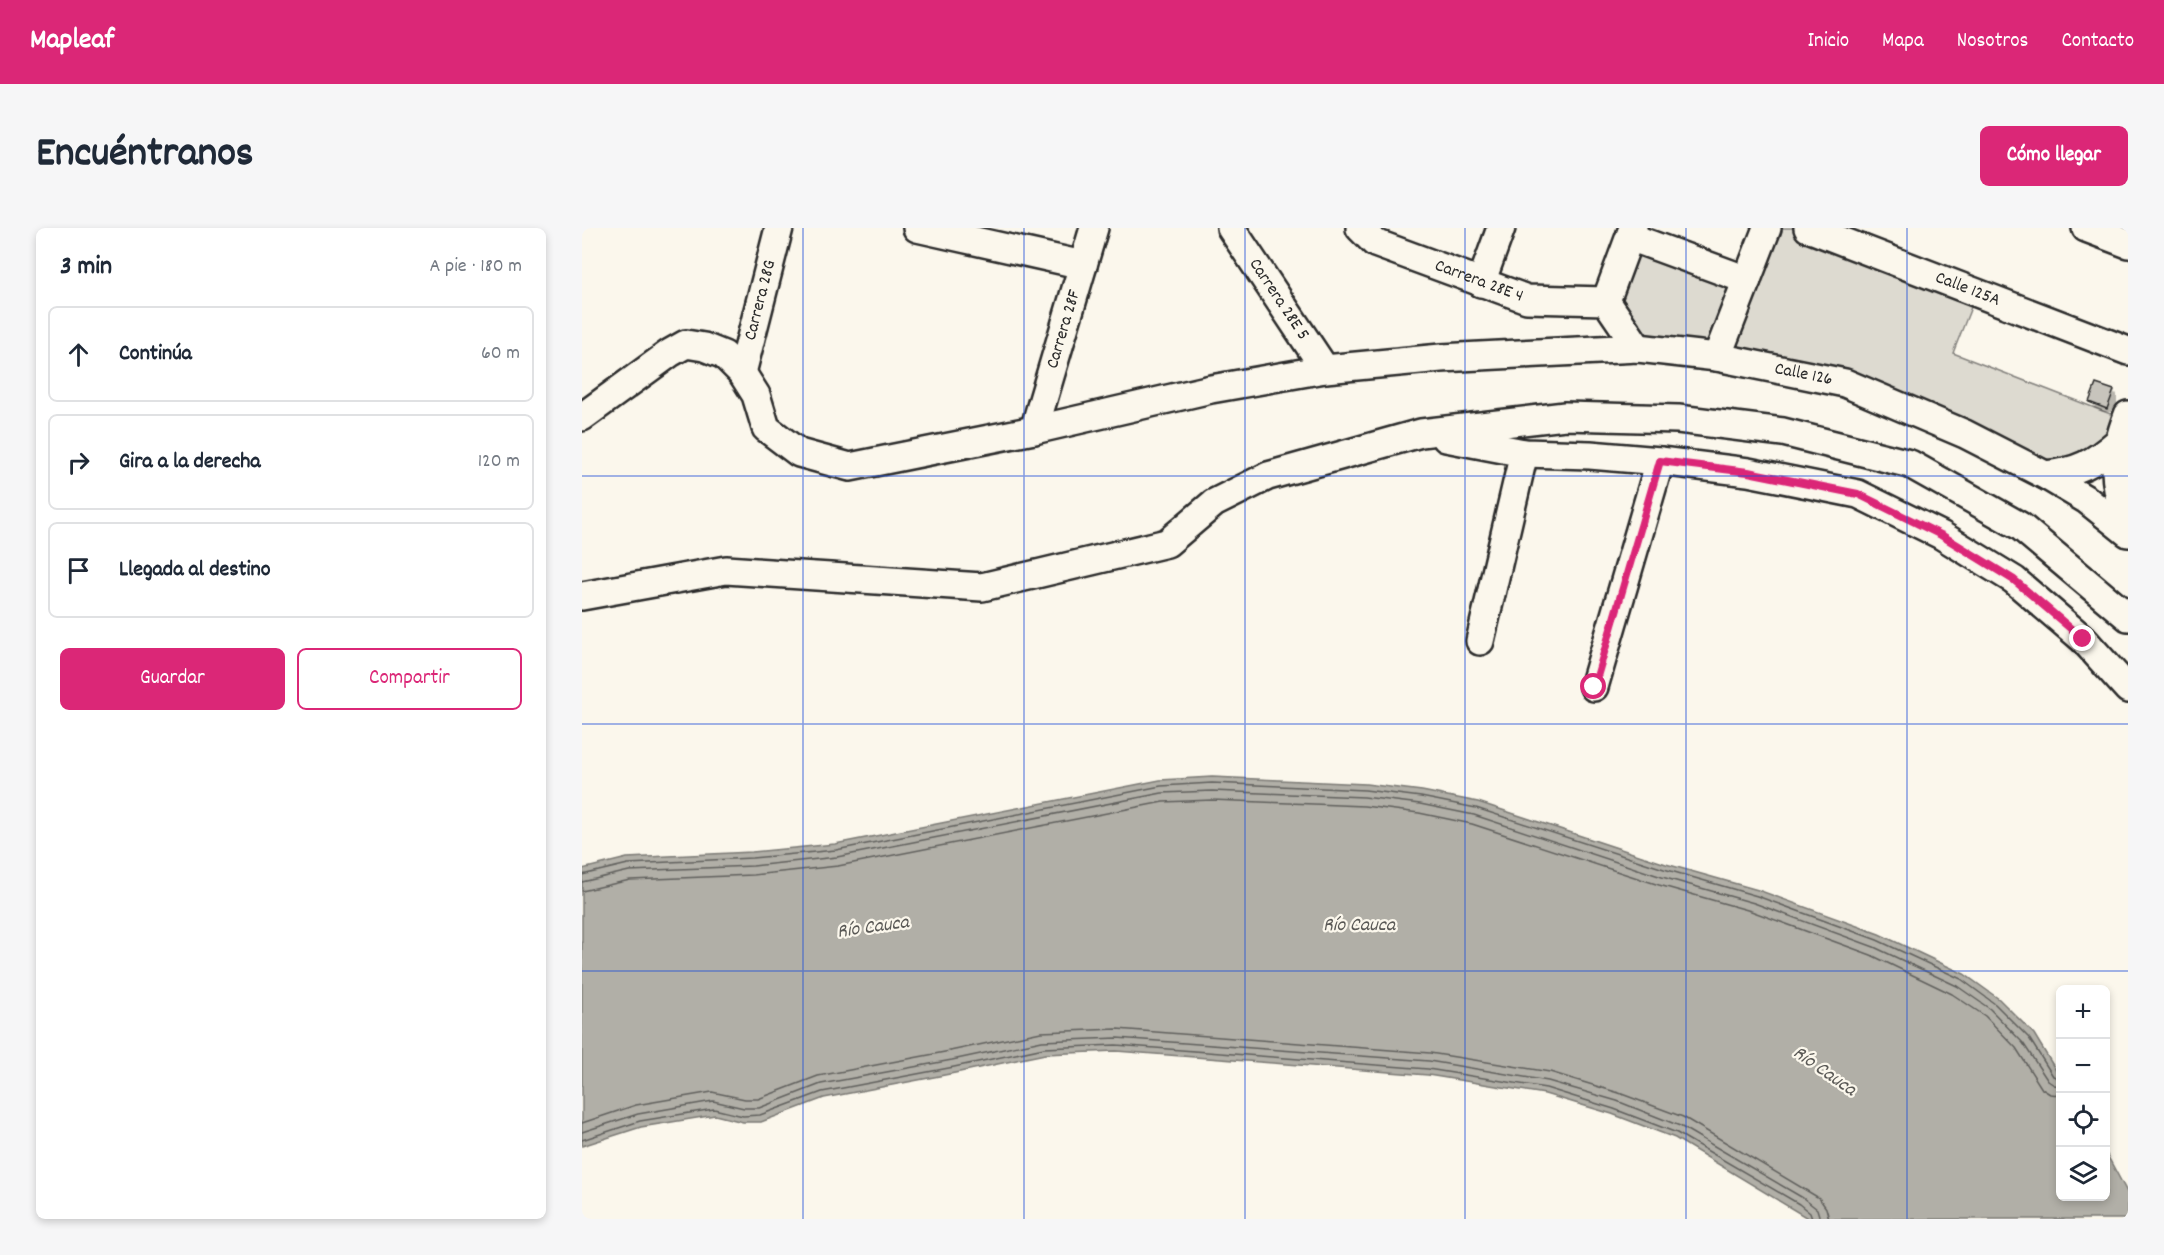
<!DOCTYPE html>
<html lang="es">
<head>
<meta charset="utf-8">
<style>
	:root { --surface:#fff; --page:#f6f6f7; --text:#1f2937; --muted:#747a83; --line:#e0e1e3; --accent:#db2777 }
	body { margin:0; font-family:Dekko,sans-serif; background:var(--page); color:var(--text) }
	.controls { position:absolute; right:18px; bottom:18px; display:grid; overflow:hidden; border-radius:9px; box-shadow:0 3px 9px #0003 }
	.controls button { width:54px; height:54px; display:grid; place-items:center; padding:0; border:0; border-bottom:2px solid var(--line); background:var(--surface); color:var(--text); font:30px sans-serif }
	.stop { position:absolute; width:18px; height:18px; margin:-14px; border:4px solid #db2777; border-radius:50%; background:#fff }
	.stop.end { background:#db2777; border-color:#fff; box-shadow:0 2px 6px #0008 }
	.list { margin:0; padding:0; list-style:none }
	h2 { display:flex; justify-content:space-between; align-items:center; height:78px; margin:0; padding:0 24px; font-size:26px }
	h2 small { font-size:20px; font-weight:400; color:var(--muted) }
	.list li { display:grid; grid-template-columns:39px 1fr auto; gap:18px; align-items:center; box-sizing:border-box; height:96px; margin:0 12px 12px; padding:0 12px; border:2px solid var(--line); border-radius:9px }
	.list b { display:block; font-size:22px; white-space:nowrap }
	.list em { font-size:20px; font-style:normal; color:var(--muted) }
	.actions { display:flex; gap:12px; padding:18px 24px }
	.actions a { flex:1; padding:14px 0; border:2px solid var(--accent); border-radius:9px; text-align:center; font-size:21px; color:var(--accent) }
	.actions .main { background:var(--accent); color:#fff }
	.icon { flex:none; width:33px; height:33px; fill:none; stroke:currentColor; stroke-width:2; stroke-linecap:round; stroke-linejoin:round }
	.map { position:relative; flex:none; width:1546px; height:991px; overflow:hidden; border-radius:9px }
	header { display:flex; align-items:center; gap:36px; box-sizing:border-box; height:84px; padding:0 30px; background:var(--accent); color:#fff }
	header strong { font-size:28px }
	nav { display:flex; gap:33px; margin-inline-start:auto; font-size:21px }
	.intro { display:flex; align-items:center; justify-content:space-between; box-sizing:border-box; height:144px; padding:0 36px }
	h1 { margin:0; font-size:42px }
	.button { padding:15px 27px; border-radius:9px; background:var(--accent); color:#fff; font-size:21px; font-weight:700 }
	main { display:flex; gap:36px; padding:0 36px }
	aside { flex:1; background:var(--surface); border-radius:9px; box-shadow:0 3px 9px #0003 }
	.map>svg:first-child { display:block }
	.green { fill:#dddad0; stroke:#84827e; stroke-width:1.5 }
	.water { fill:#b1afa7; stroke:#7b7a75; stroke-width:1.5 }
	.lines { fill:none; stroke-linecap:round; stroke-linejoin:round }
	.shore { stroke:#61605d; stroke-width:1.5 }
	.building { fill:#c7c4bc; stroke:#2b2b2b; stroke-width:1.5; filter:url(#shadow) }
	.minor-casing { stroke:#2b2b2b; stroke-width:32 }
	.minor { stroke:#fbf7ec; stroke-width:27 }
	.route { stroke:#db2777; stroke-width:8 }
	.grid { fill:none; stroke:#1d4ed8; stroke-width:1.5; stroke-opacity:0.55 }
	.labels { text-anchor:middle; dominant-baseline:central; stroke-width:4.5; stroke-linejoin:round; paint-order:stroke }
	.street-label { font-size:18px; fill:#2b2b2b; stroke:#fbf7ec }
	.water-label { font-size:20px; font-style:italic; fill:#5a5956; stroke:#fbf7ec }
</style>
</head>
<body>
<header>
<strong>Mapleaf</strong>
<nav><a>Inicio</a><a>Mapa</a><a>Nosotros</a><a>Contacto</a></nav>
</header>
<div class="intro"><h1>Encuéntranos</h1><a class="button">Cómo llegar</a></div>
<main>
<aside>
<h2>3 min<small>A pie · 180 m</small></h2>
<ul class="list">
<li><svg class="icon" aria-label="ahead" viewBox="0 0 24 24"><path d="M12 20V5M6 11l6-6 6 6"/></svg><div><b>Continúa</b></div><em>60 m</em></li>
<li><svg class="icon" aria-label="right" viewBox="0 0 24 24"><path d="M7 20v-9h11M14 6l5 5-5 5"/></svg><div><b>Gira a la derecha</b></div><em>120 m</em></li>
<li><svg class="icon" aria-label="arrive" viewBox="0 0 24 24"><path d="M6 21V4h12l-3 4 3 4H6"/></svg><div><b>Llegada al destino</b></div></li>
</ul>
<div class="actions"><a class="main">Guardar</a><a>Compartir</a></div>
</aside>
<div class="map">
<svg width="1546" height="991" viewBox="0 0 1546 991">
	<defs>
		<filter id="shadow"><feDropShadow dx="5.5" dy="5.5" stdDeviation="0" flood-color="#0004"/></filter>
	</defs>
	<rect width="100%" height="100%" fill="#fbf7ec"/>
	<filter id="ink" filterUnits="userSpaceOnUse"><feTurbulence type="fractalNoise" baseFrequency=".0167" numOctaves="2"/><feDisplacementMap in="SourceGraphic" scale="12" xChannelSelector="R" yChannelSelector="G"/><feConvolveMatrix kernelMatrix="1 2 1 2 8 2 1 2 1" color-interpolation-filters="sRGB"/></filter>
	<g filter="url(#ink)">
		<path class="green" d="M 1185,0 L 1226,0 L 1395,64 L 1371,125 L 1544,192 L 1533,237 L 1484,245 L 1263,155 L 1056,120 L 1024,73 L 1048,9 L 1165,52 Z"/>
		<path class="water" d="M 630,549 L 784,556 L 840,563 L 896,574 L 1084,636 L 1176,662 L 1297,706 L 1382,746 L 1417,771 L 1452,806 L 1478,849 L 1478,968 L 1524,968 L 1524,925 L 1546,966 L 1546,991 L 1227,991 L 1093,910 L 1030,886 L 963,866 L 846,847 L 534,823 L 463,826 L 373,845 L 242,870 L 179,894 L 161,894 L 133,887 L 59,899 L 0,918 L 0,641 L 45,630 L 170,624 L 253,616 L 578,552 Z"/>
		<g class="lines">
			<path class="shore" d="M 0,647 L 46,636 L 170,630 L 254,622 L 579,558 L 630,555 L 783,562 L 839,569 L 894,580 L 1082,641 L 1175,668 L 1295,712 L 1379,751 L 1413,776 L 1447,810 L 1471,848 L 1478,851
				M 0,654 L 47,643 L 171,638 L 255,629 L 580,565 L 630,563 L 782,569 L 838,576 L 892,587 L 1080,649 L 1172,675 L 1292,719 L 1375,758 L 1408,781 L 1441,815 L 1466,853 L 1472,857 L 1478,858
				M 0,663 L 48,652 L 171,647 L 256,638 L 581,574 L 630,572 L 782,578 L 837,585 L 890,596 L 1077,657 L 1169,683 L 1289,727 L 1370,766 L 1403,788 L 1434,820 L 1460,861 L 1468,866 L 1478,867
				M 0,895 L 54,877 L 130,864 L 163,871 L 176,871 L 236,848 L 368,823 L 459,804 L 535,801 L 848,825 L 968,844 L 1037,865 L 1101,889 L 1237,970 L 1244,980 L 1247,991
				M 0,904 L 56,886 L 131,873 L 162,880 L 177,880 L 239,856 L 370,832 L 460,813 L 535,810 L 847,833 L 966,853 L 1035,873 L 1098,898 L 1221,970 L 1235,981 L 1238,991
				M 0,912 L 58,893 L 132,881 L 161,888 L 178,887 L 240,864 L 372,839 L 462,820 L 534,817 L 846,841 L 964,860 L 1032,881 L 1095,905 L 1217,976 L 1228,985 L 1230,991"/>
		</g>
		<path class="building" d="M 1514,156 L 1532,162 L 1525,181 L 1507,174 Z"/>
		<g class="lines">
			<g class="minor-casing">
				<g id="minor">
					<path d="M 335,0 L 501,37"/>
					<path id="s1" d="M 649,0 L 743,141"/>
					<path id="s2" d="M 778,0 L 793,15 L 945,71 L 1024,73"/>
					<path id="s3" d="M 1226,0 L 1546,123"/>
					<path d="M 1504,0 L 1546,16"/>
					<path d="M 1048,9 L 1165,52"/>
					<path d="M 899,55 L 919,0"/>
					<path d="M 1024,73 L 1051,0"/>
					<path d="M 1024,73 L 1056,120"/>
					<path d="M 1135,129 L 1185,0"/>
					<path id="s4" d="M 160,145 L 197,0"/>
					<path d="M 1546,187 C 1529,230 1531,255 1546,298"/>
					<path id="s5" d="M 0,189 L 88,125 L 104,116 L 122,119 L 142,127 L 160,145 L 174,167 L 184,200 L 217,225 L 268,239 L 452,202 L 629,161 L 743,141 L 859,130 L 1056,120 L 1135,129 L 1263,155 L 1383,206 L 1463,247 L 1505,272 L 1546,305"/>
					<path id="s6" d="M 452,202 L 512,0"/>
					<path d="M 864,210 L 942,225 L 1008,227 L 1078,233 L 1166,244 L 1276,266 L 1359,307 L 1432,352 L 1501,411 L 1546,461"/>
					<path d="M 1463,247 C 1496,244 1512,235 1536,214"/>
					<path d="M 0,368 L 144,342 L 400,359 L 585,315 L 632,275 L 686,248 L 839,205 L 983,188 L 1096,191 L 1201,204 L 1328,236 L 1438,298 L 1546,389"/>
					<path d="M 898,413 L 942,225"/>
					<path d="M 1012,459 L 1078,233"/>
				</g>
			</g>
			<use href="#minor" class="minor"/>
		</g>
	</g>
	<g class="lines" filter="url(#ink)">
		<path class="route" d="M 1012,459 L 1078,233 L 1166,244 L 1276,266 L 1359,307 L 1432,352 L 1501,411"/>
	</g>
	<path class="grid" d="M 221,0 L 221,991M 442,0 L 442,991M 663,0 L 663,991M 883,0 L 883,991M 1104,0 L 1104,991M 1325,0 L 1325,991M 0,248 L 1546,248M 0,496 L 1546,496M 0,743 L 1546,743"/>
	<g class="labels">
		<g class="street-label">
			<text stroke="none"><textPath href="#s2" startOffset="132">Carrera 28E 4</textPath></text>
			<text stroke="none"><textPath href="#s3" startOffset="171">Calle 125A</textPath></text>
			<text stroke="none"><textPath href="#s1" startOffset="86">Carrera 28E 5</textPath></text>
			<text stroke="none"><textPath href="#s4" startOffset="75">Carrera 28G</textPath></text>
			<text stroke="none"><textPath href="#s6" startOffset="105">Carrera 28F</textPath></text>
			<text stroke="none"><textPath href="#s5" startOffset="1314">Calle 126</textPath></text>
		</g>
		<g class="water-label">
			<text x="777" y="698">Río Cauca</text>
			<text transform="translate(291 700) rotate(-8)">Río Cauca</text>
			<text transform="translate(1242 844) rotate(35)">Río Cauca</text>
		</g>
	</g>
</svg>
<div class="controls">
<button>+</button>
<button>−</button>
<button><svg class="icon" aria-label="locate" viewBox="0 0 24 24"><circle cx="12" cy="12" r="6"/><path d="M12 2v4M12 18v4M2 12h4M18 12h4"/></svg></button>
<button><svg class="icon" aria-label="layers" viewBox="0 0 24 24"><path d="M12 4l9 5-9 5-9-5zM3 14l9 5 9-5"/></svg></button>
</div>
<div class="stop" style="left:1012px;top:459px"></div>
<div class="stop end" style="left:1501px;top:411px"></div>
</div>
</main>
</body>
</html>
